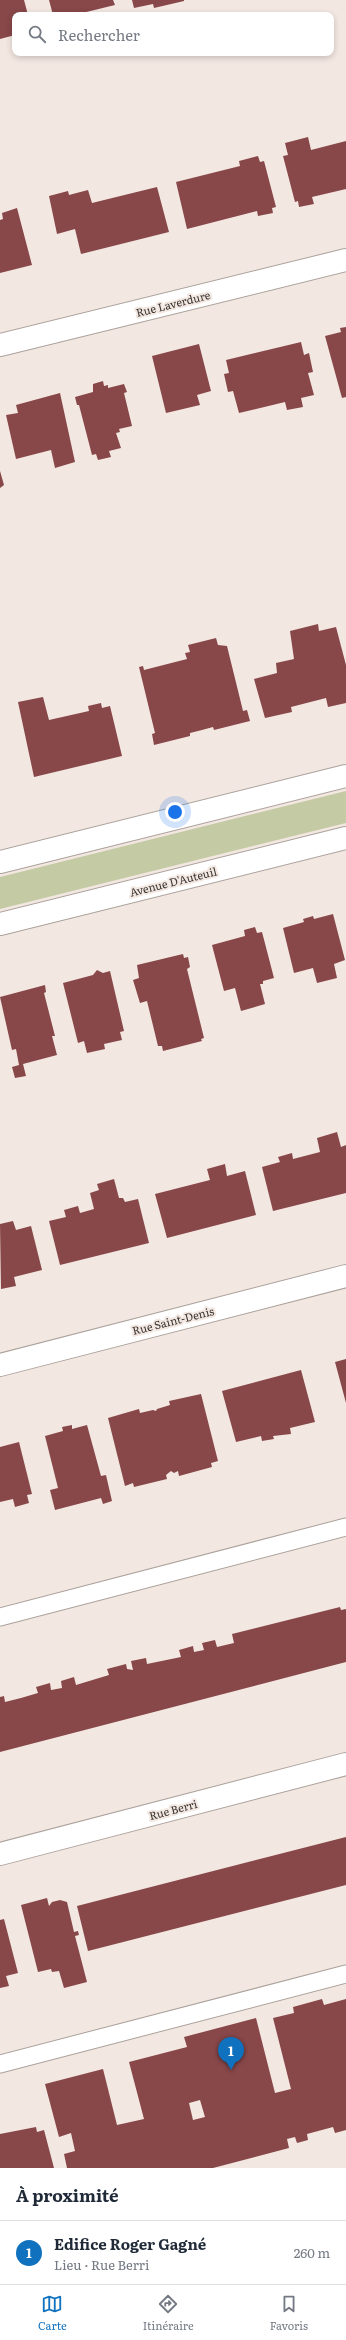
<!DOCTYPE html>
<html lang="fr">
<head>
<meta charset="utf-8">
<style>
	:root { --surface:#fff; --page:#f2f2f3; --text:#1f2937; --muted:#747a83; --line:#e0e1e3; --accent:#1072be }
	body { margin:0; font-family:Literata,serif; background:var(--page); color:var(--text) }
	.you { position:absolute; left:175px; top:812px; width:14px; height:14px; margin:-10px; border:3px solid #fff; border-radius:50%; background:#1a73e8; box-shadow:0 0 0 6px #1a73e833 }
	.badge { display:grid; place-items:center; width:26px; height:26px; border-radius:50%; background:var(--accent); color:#fff; font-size:13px; font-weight:700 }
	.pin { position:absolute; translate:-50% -33px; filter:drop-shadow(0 1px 2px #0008) }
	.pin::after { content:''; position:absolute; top:21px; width:14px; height:12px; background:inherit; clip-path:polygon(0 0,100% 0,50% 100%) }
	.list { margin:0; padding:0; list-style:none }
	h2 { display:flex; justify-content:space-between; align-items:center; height:52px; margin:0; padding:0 16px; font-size:17px }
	h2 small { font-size:13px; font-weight:400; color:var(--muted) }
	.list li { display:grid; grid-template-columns:26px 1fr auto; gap:12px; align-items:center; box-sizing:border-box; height:64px; padding:0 16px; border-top:1px solid var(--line) }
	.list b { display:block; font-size:15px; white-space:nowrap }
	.list p { margin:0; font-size:13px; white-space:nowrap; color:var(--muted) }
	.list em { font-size:13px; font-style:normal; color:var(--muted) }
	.icon { flex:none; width:22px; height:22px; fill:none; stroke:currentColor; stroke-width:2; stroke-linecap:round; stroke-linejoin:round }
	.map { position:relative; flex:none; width:346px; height:2168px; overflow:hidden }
	.search { position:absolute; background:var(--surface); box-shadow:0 2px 6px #0003; left:12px; right:12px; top:12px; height:44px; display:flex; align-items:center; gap:10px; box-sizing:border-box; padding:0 14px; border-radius:8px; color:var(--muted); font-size:15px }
	.sheet { height:116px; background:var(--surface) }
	nav { display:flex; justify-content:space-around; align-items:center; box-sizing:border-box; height:56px; border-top:1px solid var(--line); background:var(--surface); font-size:11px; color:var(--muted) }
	nav a { display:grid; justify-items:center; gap:2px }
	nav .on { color:var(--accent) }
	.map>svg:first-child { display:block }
	.green { fill:#c4cba4 }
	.building { fill:#884749; fill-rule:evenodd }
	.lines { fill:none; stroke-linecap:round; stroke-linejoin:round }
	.service-casing { stroke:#aca29c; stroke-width:19 }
	.minor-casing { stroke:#aca29c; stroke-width:24 }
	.secondary-casing { stroke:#aca29c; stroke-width:24 }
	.service { stroke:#fff; stroke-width:17 }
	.minor { stroke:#fff; stroke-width:22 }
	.secondary { stroke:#fff; stroke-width:22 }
	.labels { text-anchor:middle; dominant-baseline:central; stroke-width:4; stroke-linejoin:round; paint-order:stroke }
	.street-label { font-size:11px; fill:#393532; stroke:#f3e7e1 }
</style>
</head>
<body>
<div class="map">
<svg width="346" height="2168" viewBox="0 0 346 2168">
	<rect width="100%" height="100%" fill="#f3e7e1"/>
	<path class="green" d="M 346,791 L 346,823 L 0,909 L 0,877 Z"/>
	<path class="building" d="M 0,0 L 24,0 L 28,15 L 15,15 L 15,35 L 0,39 Z
		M 49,0 L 113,0 L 115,5 L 74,15 L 53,15 Z
		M 132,0 L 184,0 L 184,1 L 154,8 L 153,4 L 134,8 Z
		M 308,137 L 311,150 L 346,141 L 346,189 L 312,197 L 314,204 L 299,207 L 298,201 L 295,202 L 283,156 L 288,155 L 285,143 Z
		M 258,156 L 260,162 L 264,161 L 276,207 L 272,208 L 273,213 L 258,216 L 257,211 L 187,229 L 176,182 L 240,166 L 239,161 Z
		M 157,187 L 169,232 L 81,254 L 75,229 L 57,234 L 49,196 L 68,191 L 69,195 L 88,190 L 92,203 Z
		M 17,208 L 32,265 L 0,273 L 0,220 L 3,219 L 2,213 Z
		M 346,327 L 346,397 L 342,398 L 325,336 L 341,332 L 340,328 Z
		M 301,342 L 304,355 L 309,353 L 313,372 L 308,373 L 314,395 L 301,398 L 303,407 L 287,410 L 285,402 L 239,413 L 233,391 L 228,392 L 224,374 L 229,373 L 226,360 Z
		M 199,344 L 211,391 L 197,395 L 200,405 L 166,413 L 152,356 Z
		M 103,381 L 104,386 L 108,385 L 108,388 L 124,384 L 127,392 L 124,393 L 132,426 L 119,429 L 120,432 L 116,433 L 121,448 L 109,451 L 111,457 L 98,460 L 96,454 L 92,455 L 79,405 L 77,405 L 75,397 L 93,392 L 93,384 Z
		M 60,393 L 75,462 L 55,468 L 51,450 L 16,459 L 6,415 L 18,413 L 16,405 Z
		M 0,471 L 4,485 L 0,488 Z
		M 318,624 L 319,631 L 336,627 L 346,665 L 346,703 L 328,707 L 326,698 L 291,707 L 292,712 L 265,718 L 254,679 L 277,673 L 276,663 L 294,659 L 290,631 Z
		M 216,638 L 218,645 L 227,646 L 243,711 L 247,710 L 250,721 L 214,730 L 213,727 L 202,730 L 190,733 L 190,736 L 154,745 L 152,734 L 155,733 L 139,667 L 143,666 L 144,670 L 187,659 L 185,653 L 190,652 L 188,645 Z
		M 43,697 L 49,720 L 89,711 L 88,706 L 101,703 L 102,708 L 110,706 L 122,756 L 34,777 L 18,702 Z
		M 333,914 L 345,960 L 334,964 L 337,978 L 317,983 L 313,968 L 294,973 L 283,928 L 304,922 L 303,919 L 313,916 L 314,919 Z
		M 255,927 L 257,933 L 262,932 L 274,978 L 263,981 L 263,984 L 260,984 L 265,1004 L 241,1011 L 235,988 L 224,991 L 212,945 L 245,936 L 244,930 Z
		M 183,954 L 184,958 L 188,957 L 190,967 L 187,969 L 204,1038 L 201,1039 L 202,1041 L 163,1051 L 162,1046 L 158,1046 L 147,1001 L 140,1003 L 133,980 L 139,978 L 137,965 Z
		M 97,970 L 103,973 L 110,971 L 124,1031 L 120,1032 L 122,1040 L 104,1044 L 105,1049 L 87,1053 L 84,1041 L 78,1043 L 63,983 L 93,975 Z
		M 45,985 L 46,992 L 44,993 L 55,1036 L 52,1036 L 57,1055 L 23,1064 L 26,1076 L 15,1078 L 12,1067 L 19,1065 L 16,1049 L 12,1050 L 0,997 Z
		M 337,1132 L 341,1147 L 346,1145 L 346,1193 L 273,1211 L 262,1167 L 280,1162 L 278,1157 L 292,1153 L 293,1159 L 320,1152 L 317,1138 Z
		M 225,1164 L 227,1176 L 245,1171 L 256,1215 L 167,1238 L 155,1194 L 210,1180 L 207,1169 Z
		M 114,1179 L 119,1198 L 123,1198 L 125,1202 L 138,1199 L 149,1243 L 60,1265 L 49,1221 L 66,1217 L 64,1210 L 78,1206 L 80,1213 L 94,1209 L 90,1193 L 99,1190 L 97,1184 Z
		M 13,1221 L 16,1230 L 31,1226 L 42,1270 L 14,1277 L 16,1286 L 1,1289 L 0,1224 Z
		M 346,1359 L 346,1403 L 335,1362 Z
		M 301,1370 L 315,1422 L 290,1428 L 291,1434 L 273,1436 L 274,1439 L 262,1441 L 261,1436 L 236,1442 L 222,1391 Z
		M 201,1394 L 218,1461 L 211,1463 L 212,1467 L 179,1476 L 178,1471 L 174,1473 L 171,1471 L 166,1475 L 167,1479 L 134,1487 L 133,1483 L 125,1486 L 108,1418 L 139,1409 L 140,1413 L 153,1410 L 156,1411 L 157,1409 L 170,1405 L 169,1401 Z
		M 72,1425 L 72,1429 L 87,1425 L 101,1476 L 106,1475 L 112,1501 L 103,1504 L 101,1498 L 55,1510 L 50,1490 L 58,1488 L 45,1436 L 63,1431 L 62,1427 Z
		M 19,1442 L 32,1494 L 27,1495 L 29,1503 L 15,1507 L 13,1499 L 0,1502 L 0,1447 Z
		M 340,1607 L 341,1610 L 346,1609 L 346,1662 L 0,1752 L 0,1697 L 4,1696 L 5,1702 L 21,1698 L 38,1693 L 36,1687 L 50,1683 L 51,1690 L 62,1688 L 61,1681 L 74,1677 L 76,1685 L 109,1675 L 107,1669 L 126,1664 L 127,1669 L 133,1670 L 131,1661 L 146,1658 L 147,1664 L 181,1657 L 179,1650 L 193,1646 L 194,1652 L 204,1650 L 202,1643 L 215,1640 L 217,1647 L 234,1643 L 232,1634 Z
		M 346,1837 L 346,1885 L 88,1951 L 77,1906 Z
		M 47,1898 L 49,1906 L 52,1902 L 60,1900 L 67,1902 L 74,1932 L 78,1931 L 79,1935 L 75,1936 L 87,1982 L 64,1988 L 59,1971 L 52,1972 L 51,1969 L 38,1972 L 21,1905 Z
		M 4,1919 L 18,1973 L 6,1976 L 9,1986 L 0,1988 L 0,1920 Z
		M 322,1999 L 324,2005 L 346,1999 L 346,2130 L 335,2133 L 333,2127 L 307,2134 L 308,2140 L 297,2143 L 295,2137 L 287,2139 L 289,2148 L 213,2168 L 67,2168 L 64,2154 L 75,2151 L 71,2133 L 59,2137 L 45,2084 L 103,2069 L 117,2125 L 144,2119 L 129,2062 L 187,2047 L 184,2037 L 256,2018 L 275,2093 L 291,2089 L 273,2018 L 294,2013 L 293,2007 ZM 200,2100 L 205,2117 L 193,2120 L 189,2103 Z
		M 36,2127 L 37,2132 L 44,2130 L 54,2168 L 0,2168 L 0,2134 Z"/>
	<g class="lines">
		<g class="service-casing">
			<path id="service" d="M 0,1617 L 346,1527
				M 0,2064 L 346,1974"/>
		</g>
		<g class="minor-casing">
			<path id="minor" d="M 0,345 L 346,260
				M 0,862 L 346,776
				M 0,924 L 346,838
				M 0,1365 L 346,1276"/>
		</g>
		<g class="secondary-casing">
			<path id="secondary" d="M 0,1854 L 346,1764"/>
		</g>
		<use href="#service" class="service"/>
		<use href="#minor" class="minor"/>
		<use href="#secondary" class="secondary"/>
	</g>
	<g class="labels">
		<g class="street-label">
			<text transform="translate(173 303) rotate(-14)">Rue Laverdure</text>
			<text transform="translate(173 881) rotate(-14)">Avenue D'Auteuil</text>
			<text transform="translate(173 1320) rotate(-14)">Rue Saint-Denis</text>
			<text transform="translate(173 1809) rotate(-15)">Rue Berri</text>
		</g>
	</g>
</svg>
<div class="you"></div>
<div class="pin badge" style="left:231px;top:2070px">1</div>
<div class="search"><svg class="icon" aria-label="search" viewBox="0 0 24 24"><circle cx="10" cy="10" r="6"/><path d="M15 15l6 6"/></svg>Rechercher</div>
</div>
<section class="sheet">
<h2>À proximité<small></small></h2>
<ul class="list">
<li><span class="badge">1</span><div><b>Edifice Roger Gagné</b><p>Lieu · Rue Berri</p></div><em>260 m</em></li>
</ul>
</section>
<nav>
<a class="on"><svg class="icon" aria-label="map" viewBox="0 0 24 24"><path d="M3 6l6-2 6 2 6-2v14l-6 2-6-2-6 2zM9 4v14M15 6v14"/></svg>Carte</a>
<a><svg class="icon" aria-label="directions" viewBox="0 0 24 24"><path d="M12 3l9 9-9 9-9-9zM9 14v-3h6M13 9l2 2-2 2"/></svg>Itinéraire</a>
<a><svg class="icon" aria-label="saved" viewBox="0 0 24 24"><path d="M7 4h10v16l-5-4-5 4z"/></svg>Favoris</a>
</nav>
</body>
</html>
